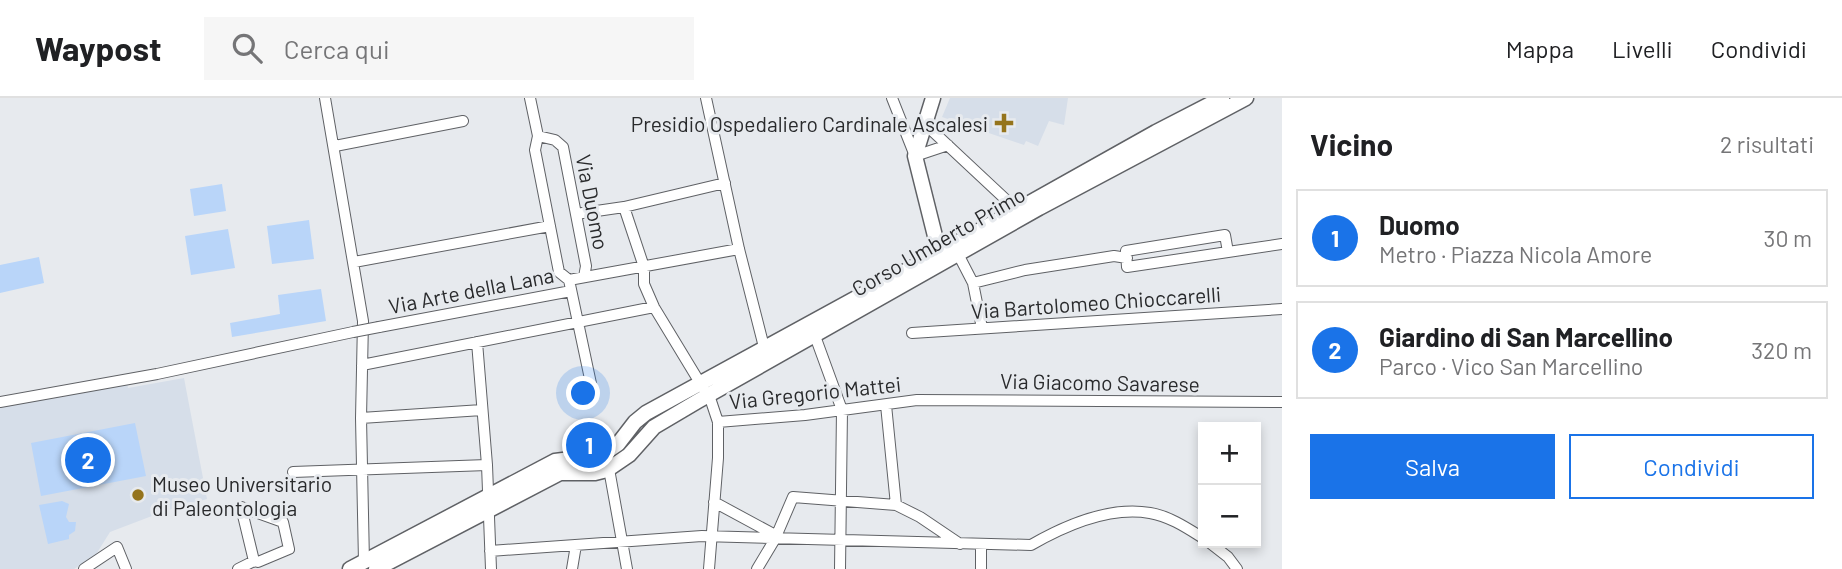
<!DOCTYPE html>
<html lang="it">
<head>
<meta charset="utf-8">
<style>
	:root { --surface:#fff; --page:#f6f6f6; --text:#202124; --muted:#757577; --line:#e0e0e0; --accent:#1a73e8 }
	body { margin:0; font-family:Barlow,sans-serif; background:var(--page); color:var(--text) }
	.controls { position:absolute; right:21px; bottom:21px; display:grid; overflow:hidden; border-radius:0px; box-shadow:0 4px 10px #0003 }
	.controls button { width:63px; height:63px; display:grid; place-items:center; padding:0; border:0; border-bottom:2px solid var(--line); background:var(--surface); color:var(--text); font:35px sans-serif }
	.you { position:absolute; left:584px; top:296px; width:24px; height:24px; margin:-18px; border:5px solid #fff; border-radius:50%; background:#1a73e8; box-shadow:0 0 0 10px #1a73e833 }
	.badge { display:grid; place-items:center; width:46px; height:46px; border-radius:50%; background:var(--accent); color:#fff; font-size:23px; font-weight:700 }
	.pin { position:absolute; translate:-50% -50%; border:4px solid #fff; box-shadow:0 2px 7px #0006 }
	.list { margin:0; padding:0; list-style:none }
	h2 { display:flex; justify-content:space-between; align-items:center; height:91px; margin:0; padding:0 28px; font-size:30px }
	h2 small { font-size:23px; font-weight:400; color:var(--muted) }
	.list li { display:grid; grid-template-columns:46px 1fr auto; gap:21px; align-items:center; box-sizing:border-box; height:98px; margin:0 14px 14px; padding:0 14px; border:2px solid var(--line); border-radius:0px }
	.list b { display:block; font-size:26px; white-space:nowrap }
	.list p { margin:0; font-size:23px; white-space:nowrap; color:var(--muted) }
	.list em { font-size:23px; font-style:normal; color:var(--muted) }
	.actions { display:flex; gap:14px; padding:21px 28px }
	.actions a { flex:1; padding:16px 0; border:2px solid var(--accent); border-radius:0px; text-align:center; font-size:24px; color:var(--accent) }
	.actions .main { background:var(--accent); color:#fff }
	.icon { flex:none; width:38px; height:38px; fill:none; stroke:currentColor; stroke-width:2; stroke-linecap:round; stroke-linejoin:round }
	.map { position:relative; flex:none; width:1282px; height:471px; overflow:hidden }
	header { display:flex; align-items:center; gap:42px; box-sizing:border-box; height:98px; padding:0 35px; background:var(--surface); border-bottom:2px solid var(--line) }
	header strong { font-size:33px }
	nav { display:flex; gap:38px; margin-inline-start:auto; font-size:24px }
	.search { width:490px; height:63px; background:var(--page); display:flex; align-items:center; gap:18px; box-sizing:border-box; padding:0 24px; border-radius:0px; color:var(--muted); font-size:26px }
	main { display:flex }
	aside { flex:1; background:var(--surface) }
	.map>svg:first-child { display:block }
	.built { fill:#d6dee9 }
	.green { fill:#b9d5f9 }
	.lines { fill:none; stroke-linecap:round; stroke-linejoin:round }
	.street-casing { stroke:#5f6165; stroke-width:12 }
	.secondary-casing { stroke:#5f6165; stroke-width:17 }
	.street { stroke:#fff; stroke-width:10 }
	.secondary { stroke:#fff; stroke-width:14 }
	.street-bridge-casing { stroke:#5f6165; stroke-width:12; stroke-linecap:butt }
	.street-bridge { stroke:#fff; stroke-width:10 }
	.poi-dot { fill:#95741c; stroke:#e7eaee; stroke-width:2.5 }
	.labels { text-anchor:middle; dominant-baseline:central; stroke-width:6; stroke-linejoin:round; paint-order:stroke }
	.poi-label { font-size:21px; fill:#292a2c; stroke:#e7eaee; text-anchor:end }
	.street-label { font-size:21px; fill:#292a2c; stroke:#e7eaee }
</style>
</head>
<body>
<header>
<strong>Waypost</strong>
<div class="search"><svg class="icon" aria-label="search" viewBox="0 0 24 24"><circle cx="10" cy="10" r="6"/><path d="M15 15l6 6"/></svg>Cerca qui</div>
<nav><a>Mappa</a><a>Livelli</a><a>Condividi</a></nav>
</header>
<main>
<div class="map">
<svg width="1282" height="471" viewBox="0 0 1282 471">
	<rect width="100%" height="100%" fill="#e7eaee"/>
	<path class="built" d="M 950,0 L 1068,0 L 1064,27 L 1049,23 L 1038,48 L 1026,43 L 1024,47 L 942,19 Z
		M 184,280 L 207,401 L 165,413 L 110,434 L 95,458 L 74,471 L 0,471 L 0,306 L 127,283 L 128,290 Z"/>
	<path class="green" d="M 222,86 L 226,113 L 194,118 L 190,91 Z
		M 309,122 L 314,161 L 272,166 L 267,128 Z
		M 228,131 L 235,170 L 191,177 L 185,138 Z
		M 39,159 L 44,185 L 0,195 L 0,167 Z
		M 321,191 L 326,223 L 232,239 L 230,225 L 280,216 L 278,197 Z
		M 135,325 L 146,378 L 41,398 L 31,345 Z
		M 62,403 L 69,406 L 66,419 L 69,424 L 76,424 L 75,433 L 69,437 L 69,441 L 48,446 L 39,407 Z"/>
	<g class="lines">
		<g class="street-casing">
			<path id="street" d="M 325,0 L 363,223 L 361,320 L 364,464
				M 530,0 L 538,38 L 535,52 L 559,174 L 569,182 L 593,295
				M 706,0 L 739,151 L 764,249
				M 892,0 L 915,58 L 948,47
				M 926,27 L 1017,112
				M 538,38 L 555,42 L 563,49 L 586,168 L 584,179
				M 335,48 L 463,23
				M 624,109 L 644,169 L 644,186 L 654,209 L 711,303 L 718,324 L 718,360 L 709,471
				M 576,116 L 624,109 L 725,85
				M 1225,137 L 1228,154 L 1127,169 L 1126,153 Z
				M 1228,154 L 1282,146
				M 958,156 L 973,185 L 982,230
				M 354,164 L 550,128
				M 569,182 L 739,151
				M 973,185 L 1025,172 L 1114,158 L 1127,160
				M 379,229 L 571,193
				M 912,235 L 1282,211
				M 815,238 L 842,312 L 840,471
				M 477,244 L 487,367 L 491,471
				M 362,267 L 654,209
				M 0,304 L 157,276 L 353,234
				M 886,307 L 896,407
				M 361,320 L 482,312
				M 718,324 L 805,317 L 917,302 L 1282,304
				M 609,371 L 627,471
				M 293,374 L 487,367
				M 714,404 L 777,438
				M 241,409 L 254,463
				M 1210,445 L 1228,459 L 1237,471
				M 981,446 L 981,471
				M 490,453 L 702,438 L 1031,447 C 1064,428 1110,408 1150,415 C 1169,418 1187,430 1203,440
				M 84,471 L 117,449 L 126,471
				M 238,471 L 254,463 L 258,464 L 289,451 L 283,424 L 241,409
				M 572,471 L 576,447
				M 757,471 L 775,441 L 793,399 L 896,407 L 920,419 L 960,446"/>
		</g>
		<g class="secondary-casing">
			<path id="secondary" d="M 933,0 L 915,58 L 939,154
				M 350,471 L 555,363 L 602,357 L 618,346 L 635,324 L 646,315 L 1017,112 L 1156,34 L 1222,0
				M 376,471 L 560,375 L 595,375 L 607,372 L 629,357 L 654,329 L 698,303 L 1039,110 L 1246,0"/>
		</g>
		<use href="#street" class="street"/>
		<use href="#secondary" class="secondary"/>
		<g class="street-bridge-casing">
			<path id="street-bridge" d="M 353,234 L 379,229"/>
		</g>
		<use href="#street-bridge" class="street-bridge"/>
	</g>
	<g class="poi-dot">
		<path d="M1000.5 14.5h7v7h7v7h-7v7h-7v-7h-7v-7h7z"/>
		<circle cx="138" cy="397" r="7"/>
	</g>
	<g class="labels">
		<g class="poi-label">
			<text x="988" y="25">Presidio Ospedaliero Cardinale Ascalesi</text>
			<text x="152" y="385" text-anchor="start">Museo Universitario<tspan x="152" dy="24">di Paleontologia</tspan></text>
		</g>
		<g class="street-label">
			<text transform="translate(593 104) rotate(79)">Via Duomo</text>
			<text transform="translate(938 143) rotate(-30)">Corso Umberto Primo</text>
			<text transform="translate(471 192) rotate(-11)">Via Arte della Lana</text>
			<text transform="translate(1096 204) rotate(-4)">Via Bartolomeo Chioccarelli</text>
			<text transform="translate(1100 284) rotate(1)">Via Giacomo Savarese</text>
			<text transform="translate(815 294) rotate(-6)">Via Gregorio Mattei</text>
		</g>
	</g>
</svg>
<div class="controls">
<button>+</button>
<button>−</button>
</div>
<div class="you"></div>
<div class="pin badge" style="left:589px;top:347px">1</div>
<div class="pin badge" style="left:88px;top:362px">2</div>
</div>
<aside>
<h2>Vicino<small>2 risultati</small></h2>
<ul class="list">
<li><span class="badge">1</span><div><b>Duomo</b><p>Metro · Piazza Nicola Amore</p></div><em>30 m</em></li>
<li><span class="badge">2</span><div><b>Giardino di San Marcellino</b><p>Parco · Vico San Marcellino</p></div><em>320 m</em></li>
</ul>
<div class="actions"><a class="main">Salva</a><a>Condividi</a></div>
</aside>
</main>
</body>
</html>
